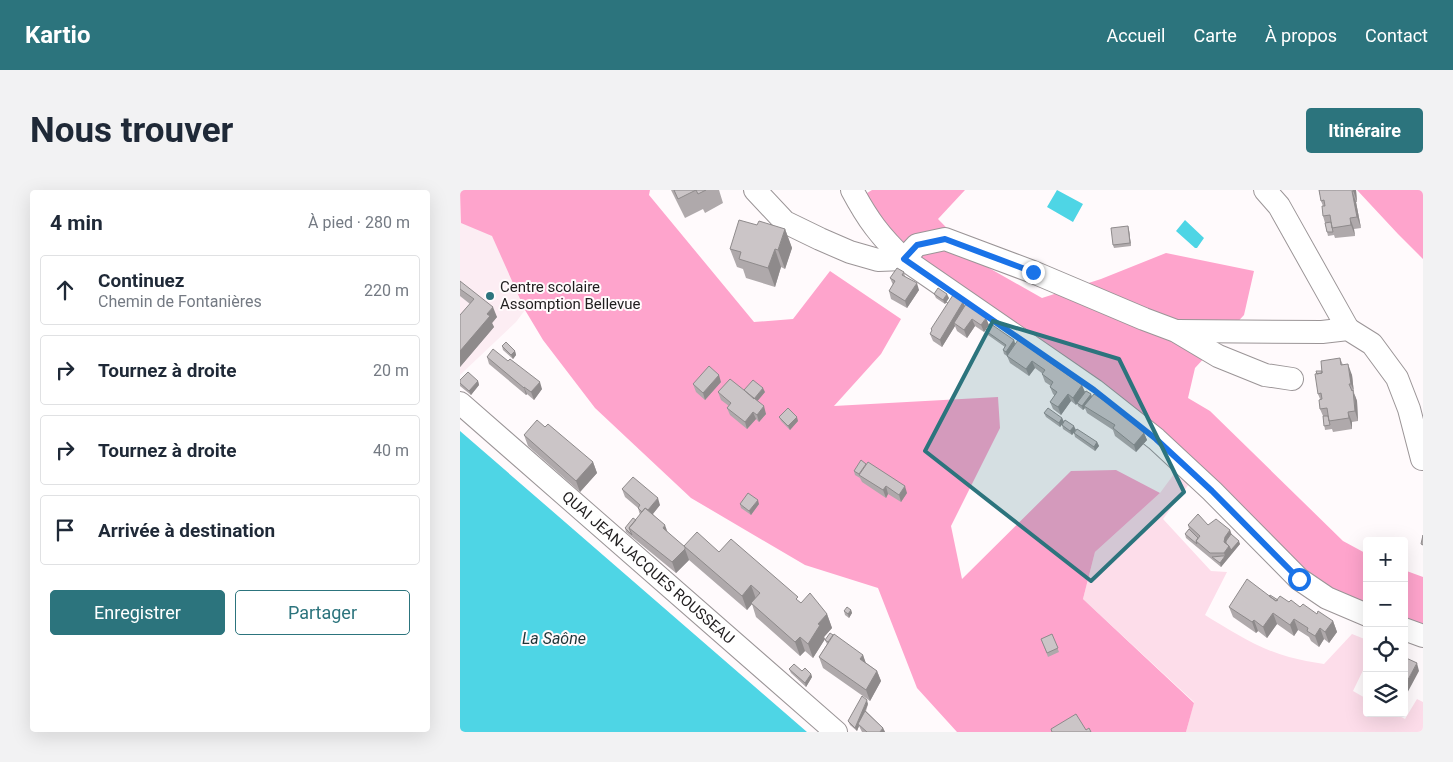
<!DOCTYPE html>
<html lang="fr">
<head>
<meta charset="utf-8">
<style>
	:root { --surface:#fff; --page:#f2f2f3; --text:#1f2937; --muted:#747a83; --line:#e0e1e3; --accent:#2c747d }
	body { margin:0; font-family:Roboto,sans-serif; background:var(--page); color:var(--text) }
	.controls { position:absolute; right:15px; bottom:15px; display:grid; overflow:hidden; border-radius:5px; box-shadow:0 5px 20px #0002 }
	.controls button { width:45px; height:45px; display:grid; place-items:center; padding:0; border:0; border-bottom:1px solid var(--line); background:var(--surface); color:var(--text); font:25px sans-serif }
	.stop { position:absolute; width:15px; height:15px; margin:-11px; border:4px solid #1a73e8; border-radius:50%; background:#fff }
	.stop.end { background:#1a73e8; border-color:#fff; box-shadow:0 1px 5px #0008 }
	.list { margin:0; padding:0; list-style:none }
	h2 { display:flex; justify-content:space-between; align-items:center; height:65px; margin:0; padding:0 20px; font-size:21px }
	h2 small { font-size:16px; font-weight:400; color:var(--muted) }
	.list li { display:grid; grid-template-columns:32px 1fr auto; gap:15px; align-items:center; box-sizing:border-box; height:70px; margin:0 10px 10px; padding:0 10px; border:1px solid var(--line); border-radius:5px }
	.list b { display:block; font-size:19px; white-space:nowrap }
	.list p { margin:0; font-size:16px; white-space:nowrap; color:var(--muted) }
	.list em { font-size:16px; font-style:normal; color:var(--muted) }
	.actions { display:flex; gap:10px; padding:15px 20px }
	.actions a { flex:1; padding:11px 0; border:1px solid var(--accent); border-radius:5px; text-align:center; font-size:18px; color:var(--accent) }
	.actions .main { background:var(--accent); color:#fff }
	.icon { flex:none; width:28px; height:28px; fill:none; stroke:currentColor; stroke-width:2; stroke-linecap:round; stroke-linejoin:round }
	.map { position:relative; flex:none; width:963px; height:542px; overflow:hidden; border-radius:5px }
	header { display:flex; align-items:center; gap:30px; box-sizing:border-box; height:70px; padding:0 25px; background:var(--accent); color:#fff }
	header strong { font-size:24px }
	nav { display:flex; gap:28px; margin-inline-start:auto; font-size:18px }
	.intro { display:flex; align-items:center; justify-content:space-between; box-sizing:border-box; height:120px; padding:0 30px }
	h1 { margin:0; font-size:35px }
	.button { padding:12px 22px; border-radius:5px; background:var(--accent); color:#fff; font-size:18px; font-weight:700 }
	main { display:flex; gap:30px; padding:0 30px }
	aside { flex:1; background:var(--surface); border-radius:5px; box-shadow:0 5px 20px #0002 }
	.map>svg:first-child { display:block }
	.built { fill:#fcedf3 }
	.green { fill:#fdddea }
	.forest { fill:#fea4cc }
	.water { fill:#4ed5e5 }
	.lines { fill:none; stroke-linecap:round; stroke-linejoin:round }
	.minor-casing { stroke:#9b9597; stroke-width:24 }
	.minor { stroke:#fff; stroke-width:22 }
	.wall { fill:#afa9ab }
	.shaded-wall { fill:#8e8a8b }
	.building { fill:#cbc5c7; stroke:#8e8a8b }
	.route { stroke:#1a73e8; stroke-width:6 }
	.marked { fill:#2c747d; fill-opacity:0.2; stroke:#2c747d; stroke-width:4; stroke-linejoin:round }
	.poi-dot { fill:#2c747d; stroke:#fffafc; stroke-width:2 }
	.labels { text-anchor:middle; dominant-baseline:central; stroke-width:4; stroke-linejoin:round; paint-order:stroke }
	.poi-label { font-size:15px; fill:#201e1f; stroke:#fffafc; text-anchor:start }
	.street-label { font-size:15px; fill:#201e1f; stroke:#fffafc }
	.water-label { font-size:16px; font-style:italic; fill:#1e3538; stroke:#fffafc }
</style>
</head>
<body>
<header>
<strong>Kartio</strong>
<nav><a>Accueil</a><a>Carte</a><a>À propos</a><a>Contact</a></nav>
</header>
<div class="intro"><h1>Nous trouver</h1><a class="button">Itinéraire</a></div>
<main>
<aside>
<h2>4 min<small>À pied · 280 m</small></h2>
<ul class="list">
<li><svg class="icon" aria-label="ahead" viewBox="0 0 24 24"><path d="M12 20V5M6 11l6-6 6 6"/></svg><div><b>Continuez</b><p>Chemin de Fontanières</p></div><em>220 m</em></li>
<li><svg class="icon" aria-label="right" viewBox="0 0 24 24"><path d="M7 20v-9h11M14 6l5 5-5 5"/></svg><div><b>Tournez à droite</b></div><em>20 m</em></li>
<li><svg class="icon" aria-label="right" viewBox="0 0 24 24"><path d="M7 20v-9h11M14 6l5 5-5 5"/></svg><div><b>Tournez à droite</b></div><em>40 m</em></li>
<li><svg class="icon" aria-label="arrive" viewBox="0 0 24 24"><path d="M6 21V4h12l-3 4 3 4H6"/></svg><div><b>Arrivée à destination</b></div></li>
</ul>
<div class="actions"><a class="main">Enregistrer</a><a>Partager</a></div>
</aside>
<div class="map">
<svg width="963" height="542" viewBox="0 0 963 542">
	<rect width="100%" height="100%" fill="#fffafc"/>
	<path class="built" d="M 0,0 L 24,29 L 54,91 L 65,120 L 56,132 L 0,185 Z"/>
	<path class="green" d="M 714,284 L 729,294 L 703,329 L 751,381 L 767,382 L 745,425 C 771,441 799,459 829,467 C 840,470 852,472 864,474 L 892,444 L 907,450 L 907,472 L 893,501 L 907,509 L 907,523 L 934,523 L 945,529 L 957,509 L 963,512 L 963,542 L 726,542 L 734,512 L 623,409 L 635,362 L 700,303 Z"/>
	<path class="forest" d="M 0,0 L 190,0 L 189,5 L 294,132 L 333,129 L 370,81 L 441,129 L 421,164 L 374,216 L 538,207 L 540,238 L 491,336 L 502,389 L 611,281 L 656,280 L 700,303 L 635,362 L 623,409 L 734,513 L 726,542 L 497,542 L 457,498 L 418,398 L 345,375 L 231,308 L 135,218 L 83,150 L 65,120 L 32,46 L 1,33 Z
		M 412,0 L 505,0 L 478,29 L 522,74 L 582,108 L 641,89 L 706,63 L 794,81 L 784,125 L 735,178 L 728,208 L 750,221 L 883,351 L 907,364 L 907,418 L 870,403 L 438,52 L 402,6 Z
		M 897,0 L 963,0 L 963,69 L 938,44 Z
		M 944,380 L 963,387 L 963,440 L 944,432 Z"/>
	<path class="water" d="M 597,0 L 623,14 L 613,32 L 587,17 Z
		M 725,30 L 744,48 L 737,58 L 735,58 L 716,41 Z
		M 0,241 L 347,542 L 0,542 Z"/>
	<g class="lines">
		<g class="minor-casing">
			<g id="minor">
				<path d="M 295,0 L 325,32 L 360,49 L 390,62 L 418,70 L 444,69"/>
				<path d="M 392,0 C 408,30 420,46 444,69 L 634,200 L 696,249 L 752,301 L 839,389 L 867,408 L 907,425"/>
				<path d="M 805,0 L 819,16 L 888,139"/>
				<path d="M 444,69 L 457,55 L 485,49 L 573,82 L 684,129 L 716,141 L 758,166 L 805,185 L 832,189"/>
				<path d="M 717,141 L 862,142 L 888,139 L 912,154 L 937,188 L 949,219 L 962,269"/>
				<path id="s1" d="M 0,213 L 376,542"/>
				<path d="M 944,439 L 963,446"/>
			</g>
		</g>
		<use href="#minor" class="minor"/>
	</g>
	<path class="wall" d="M 211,0 L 259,0 L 263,13 L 245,23 L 243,19 L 225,28 Z
		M 859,0 L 896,0 L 897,12 L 896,12 L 901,38 L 894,39 L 895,46 L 875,48 L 874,45 L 868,46 L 865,33 L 863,26 L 863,16 L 861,11 Z
		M 297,35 L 325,39 L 332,58 L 325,79 L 321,77 L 315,97 L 286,88 L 283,79 L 277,77 L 270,59 Z
		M 668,36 L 669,40 L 671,56 L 654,58 L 653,55 Z
		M 444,82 L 445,86 L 459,100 L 447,118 L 431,109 L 429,101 L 433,95 L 430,88 Z
		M 0,91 L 37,127 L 32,133 L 34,137 L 0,177 L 0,125 L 10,114 L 0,106 Z
		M 474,104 L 489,108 L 485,114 L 476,108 Z
		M 503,112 L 505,116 L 529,135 L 524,142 L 515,136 L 507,148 L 497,141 L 495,136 L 482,157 L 473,151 L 470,144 L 472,141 L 471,139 Z
		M 526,141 L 554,150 L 555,153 L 625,202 L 631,204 L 632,207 L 684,243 L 687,250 L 676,262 L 655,246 L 653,240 L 627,223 L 625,218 L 623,220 L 618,216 L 617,213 L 616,215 L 611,211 L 601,225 L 593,219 L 590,212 L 595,206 L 593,204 L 590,197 L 591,196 L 585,192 L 582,184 L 583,184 L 575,178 L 569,186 L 550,173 L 547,166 L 544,164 L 543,160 L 545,157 L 528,145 Z
		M 42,156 L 55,161 L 56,165 L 53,169 L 43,160 Z
		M 27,167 L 82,199 L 74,210 L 67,204 L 66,205 L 29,174 Z
		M 880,168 L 883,175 L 892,185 L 894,203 L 897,211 L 898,231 L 892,232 L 892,239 L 873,242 L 872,239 L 865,240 L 863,226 L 860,219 L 860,209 L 858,204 L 862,181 Z
		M 0,190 L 18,191 L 19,195 L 11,205 L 0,196 Z
		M 261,192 L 245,210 L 236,202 L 233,194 Z
		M 284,200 L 305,202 L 297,211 L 306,224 L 299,232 L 296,229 L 287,239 L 270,225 L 267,218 L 269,216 L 261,210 L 258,202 Z
		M 584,223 L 602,228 L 604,232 L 600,237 L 586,227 Z
		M 319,227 L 338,231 L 330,240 L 321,231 Z
		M 602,235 L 616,240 L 612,245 L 603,239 Z
		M 85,237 L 133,272 L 137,283 L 120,302 L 68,256 L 64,245 Z
		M 614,243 L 637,252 L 639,256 L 635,261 L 615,247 Z
		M 394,281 L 447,303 L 441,312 L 428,304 L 426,308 L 402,292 L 400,288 L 395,285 Z
		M 162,299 L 200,315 L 193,324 L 208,343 L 225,357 L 259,362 L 341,413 L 367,424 L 372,438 L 364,447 L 365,449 L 353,468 L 345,461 L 340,466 L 296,427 L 292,414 L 287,420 L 229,370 L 216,383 L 166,342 L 165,338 L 176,330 L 180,325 L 178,318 L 165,307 Z
		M 280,314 L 299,314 L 291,325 L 281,318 Z
		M 728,335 L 748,335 L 770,340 L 771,344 L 780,354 L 761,377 L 726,348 L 725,344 L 729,339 Z
		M 809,406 L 818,410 L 829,412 L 873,431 L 877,442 L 869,453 L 864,449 L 859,457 L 851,451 L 849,447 L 838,440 L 834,446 L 817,434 L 807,448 L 798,441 L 796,443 L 773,427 L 769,417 Z
		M 391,420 L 392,423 L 389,428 L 385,425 L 384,421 Z
		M 592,444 L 599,462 L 588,467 L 581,449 Z
		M 365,450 L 403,465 L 405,472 L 417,481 L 421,491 L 410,511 L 363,478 L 359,467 L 367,454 Z
		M 329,479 L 342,481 L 351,484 L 352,487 L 346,497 L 331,483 Z
		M 408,514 L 406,521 L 423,538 L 425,542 L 402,542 L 399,536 L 397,541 L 390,535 L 388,531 Z"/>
	<path class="shaded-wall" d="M 893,0 L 896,0 L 897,12 Z
		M 892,1 L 896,12 L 901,38 L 897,27 Z
		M 890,28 L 894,39 L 895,46 L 891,35 Z
		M 668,36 L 669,40 L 671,56 L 670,53 Z
		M 325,39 L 332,58 L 325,79 L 318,60 Z
		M 315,59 L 321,77 L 315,97 L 308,78 Z
		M 457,93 L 459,100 L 447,118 L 445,111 Z
		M 487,104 L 489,108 L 485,114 L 483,110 Z
		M 503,112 L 506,119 L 494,133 L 495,136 L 482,157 L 480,150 Z
		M 33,117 L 37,127 L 32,133 L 34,137 L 0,177 L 0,161 L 27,124 Z
		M 526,128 L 529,135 L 524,142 L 521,135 Z
		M 512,129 L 515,136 L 507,148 L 504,140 Z
		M 554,150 L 555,154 L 547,166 L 546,162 Z
		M 55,161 L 56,165 L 53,169 L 51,165 Z
		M 572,171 L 575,178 L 569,186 L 566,179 Z
		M 888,174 L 892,185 L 894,203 L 897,211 L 898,231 L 895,221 L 894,201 L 891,194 Z
		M 259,185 L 261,192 L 245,210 L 243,203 Z
		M 18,191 L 19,195 L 11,205 L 9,201 Z
		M 80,192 L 82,199 L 74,210 L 71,202 Z
		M 622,195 L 625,202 L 616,215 L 613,208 Z
		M 64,197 L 67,204 L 66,205 L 64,198 Z
		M 303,198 L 305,202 L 295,214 L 293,210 Z
		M 608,204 L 611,211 L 601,225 L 598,217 Z
		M 631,204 L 632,208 L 624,216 L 625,218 L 623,220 L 622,216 Z
		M 304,216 L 306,224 L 299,232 L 297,225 Z
		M 293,222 L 296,229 L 287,239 L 285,232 Z
		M 888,222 L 892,232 L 892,239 L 889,228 Z
		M 337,227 L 338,231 L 330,240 L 328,236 Z
		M 602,228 L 604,232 L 600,237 L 599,233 Z
		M 614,236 L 616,240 L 612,245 L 610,241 Z
		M 684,243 L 687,250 L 676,262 L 674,255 Z
		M 637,252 L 639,256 L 635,261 L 634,257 Z
		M 133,272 L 137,283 L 120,302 L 116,291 Z
		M 426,296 L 428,304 L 426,308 L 423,300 Z
		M 445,296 L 447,303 L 441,312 L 439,305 Z
		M 198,308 L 200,315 L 187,331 L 184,324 Z
		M 298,310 L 299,314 L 291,325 L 289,321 Z
		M 205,335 L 209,346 L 203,338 Z
		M 770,340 L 773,348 L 766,355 L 764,352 L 765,347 Z
		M 779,351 L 780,354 L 761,377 L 760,373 L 765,366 L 764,363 L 769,356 Z
		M 225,359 L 229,370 L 216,383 L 212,372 Z
		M 291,395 L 296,409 L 287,420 L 282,406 Z
		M 391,420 L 392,423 L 389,428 L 388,424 Z
		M 813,423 L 817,434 L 807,448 L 803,437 Z
		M 367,424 L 372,438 L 364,447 L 365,449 L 353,468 L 348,454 L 358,434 Z
		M 834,429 L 838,440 L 834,446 L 830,435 Z
		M 794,430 L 798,441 L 796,443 L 792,432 Z
		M 873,431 L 877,442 L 869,453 L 865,442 Z
		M 860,438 L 864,449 L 859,457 L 855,446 Z
		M 340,447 L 345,461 L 340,466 L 335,452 Z
		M 403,465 L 407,476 L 400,469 Z
		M 957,473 L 959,481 L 944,509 L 944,497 Z
		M 417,481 L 421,491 L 410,511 L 406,500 Z
		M 351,484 L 352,487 L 346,497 L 345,493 Z
		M 407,510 L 408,514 L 399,535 L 398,534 L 399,536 L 397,541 L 395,538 Z
		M 423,538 L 425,542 L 420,542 Z"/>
	<path class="building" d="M 214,0 L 246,0 L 238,4 L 236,0 L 218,9 Z
		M 859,0 L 893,0 L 894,1 L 892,1 L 897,27 L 890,28 L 891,35 L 872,38 L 870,25 L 863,26 L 862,16 L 865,16 L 864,10 L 861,11 Z
		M 279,30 L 297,35 L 299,31 L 325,39 L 318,60 L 315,59 L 308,78 L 279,69 L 281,62 L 270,59 Z
		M 871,32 L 873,42 L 867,42 L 865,33 Z
		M 668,36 L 670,53 L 653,55 L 651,38 Z
		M 437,78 L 444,82 L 442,85 L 457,93 L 445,111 L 429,101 L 435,91 L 430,88 Z
		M 0,91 L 33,117 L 27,124 L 30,126 L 0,161 L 0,125 L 14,109 L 0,99 Z
		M 478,98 L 487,104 L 483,110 L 474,104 Z
		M 493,105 L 503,112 L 480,150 L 470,144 L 472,140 L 471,139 Z
		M 506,114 L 526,128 L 521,135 L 512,129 L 504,140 L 494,133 Z
		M 531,134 L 554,150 L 546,162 L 543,160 L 546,155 L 526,141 Z
		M 558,150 L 622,195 L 613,208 L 608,204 L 598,217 L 590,212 L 597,202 L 590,197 L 593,192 L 582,184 L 585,180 L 572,171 L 566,179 L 547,166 Z
		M 46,152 L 55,161 L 51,165 L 42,156 Z
		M 33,159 L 48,171 L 50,169 L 80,192 L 71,202 L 64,197 L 64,198 L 27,167 Z
		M 880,168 L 881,175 L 888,174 L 891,194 L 889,194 L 892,201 L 893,200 L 895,221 L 888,222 L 889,228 L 869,231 L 867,218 L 860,219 L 859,210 L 862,209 L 861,203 L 858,204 L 855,184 L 862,183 L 861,171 Z
		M 249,176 L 259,185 L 243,203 L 233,194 Z
		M 856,181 L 862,181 L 862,183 L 857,184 Z
		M 8,182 L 18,191 L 9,201 L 0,193 L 0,190 Z
		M 270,189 L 304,216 L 297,225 L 293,222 L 285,232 L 267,218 L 271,213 L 258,202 Z
		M 293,190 L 303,198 L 294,209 L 284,200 Z
		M 626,201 L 631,204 L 622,216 L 617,213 Z
		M 634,204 L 658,220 L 684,243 L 674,255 L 653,238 L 655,235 L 624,216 Z
		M 328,218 L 337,227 L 328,236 L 319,227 Z
		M 588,218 L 602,228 L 599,233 L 584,223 Z
		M 863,226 L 868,226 L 870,235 L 864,236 Z
		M 77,230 L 85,237 L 88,234 L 133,272 L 116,291 L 64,245 Z
		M 605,230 L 614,236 L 610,241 L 602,235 Z
		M 617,239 L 637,252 L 634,257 L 614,243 Z
		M 401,270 L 406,274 L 399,284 L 394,281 Z
		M 408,272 L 445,296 L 439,305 L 426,296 L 423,300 L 399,285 Z
		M 173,287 L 198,308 L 188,320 L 185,318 L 182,322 L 178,318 L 180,315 L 162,299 Z
		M 288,303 L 298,310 L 289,321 L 280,314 Z
		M 185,318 L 205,335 L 203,338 L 225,357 L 225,359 L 212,372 L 169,338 Z
		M 738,324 L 748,335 L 756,329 L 770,340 L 765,347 L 764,352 L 769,356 L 764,363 L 750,363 L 736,351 L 740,346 L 728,335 Z
		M 173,328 L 176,330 L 169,338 L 172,345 L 165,338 Z
		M 729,339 L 738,348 L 736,351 L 737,354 L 725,344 Z
		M 237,342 L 259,362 L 271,349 L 338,407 L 336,409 L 341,413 L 350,403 L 367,424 L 358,434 L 360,435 L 348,454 L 340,447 L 335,452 L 291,413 L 300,403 L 291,395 L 282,406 L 224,356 Z
		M 771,344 L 779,351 L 771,360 L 769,356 L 766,353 L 766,351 Z
		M 963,345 L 963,355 L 961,354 Z
		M 762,366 L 765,366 L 760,373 L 752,367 Z
		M 787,389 L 816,411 L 820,406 L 829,412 L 831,410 L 840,417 L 843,414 L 857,424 L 858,421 L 873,431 L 865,442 L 860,438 L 855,446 L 847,441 L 848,438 L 834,429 L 830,435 L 813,423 L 803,437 L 794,430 L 792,432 L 769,417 Z
		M 810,405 L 818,410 L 816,411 L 809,406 Z
		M 387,417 L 391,420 L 388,424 L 384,421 Z
		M 370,443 L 373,445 L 368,452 L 365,450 Z
		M 374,444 L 403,465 L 400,469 L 417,481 L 406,500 L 359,467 Z
		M 592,444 L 598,458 L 587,463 L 581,449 Z
		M 944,467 L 957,473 L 944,497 Z
		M 334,474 L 342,481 L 345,478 L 351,484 L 345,493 L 329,479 Z
		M 402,506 L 407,510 L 395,538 L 388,531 Z
		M 405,521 L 423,538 L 420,542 L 407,542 L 398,534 Z
		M 616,524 L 626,540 L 629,538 L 631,542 L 592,542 L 591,539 Z"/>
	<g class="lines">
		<path class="route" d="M 573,82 L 485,49 L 457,55 L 444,69 L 634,200 L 696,249 L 752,301 L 839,389"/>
	</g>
	<path class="marked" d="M 533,131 L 659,169 L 724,302 L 631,391 L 465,261 Z"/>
	<circle class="poi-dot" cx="30" cy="106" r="5"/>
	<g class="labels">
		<g class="poi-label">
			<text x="40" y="97">Centre scolaire<tspan x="40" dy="17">Assomption Bellevue</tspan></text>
		</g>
		<g class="street-label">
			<text stroke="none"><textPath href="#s1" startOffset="250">QUAI JEAN-JACQUES ROUSSEAU</textPath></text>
		</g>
		<g class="water-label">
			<text x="94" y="448">La Saône</text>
		</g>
	</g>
</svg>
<div class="controls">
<button>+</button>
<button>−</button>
<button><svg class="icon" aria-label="locate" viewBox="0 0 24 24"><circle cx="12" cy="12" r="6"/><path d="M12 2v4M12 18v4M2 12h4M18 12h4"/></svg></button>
<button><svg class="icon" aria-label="layers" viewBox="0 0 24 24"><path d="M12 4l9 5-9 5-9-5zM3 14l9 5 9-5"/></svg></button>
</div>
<div class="stop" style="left:839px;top:389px"></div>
<div class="stop end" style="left:573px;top:82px"></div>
</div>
</main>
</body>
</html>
